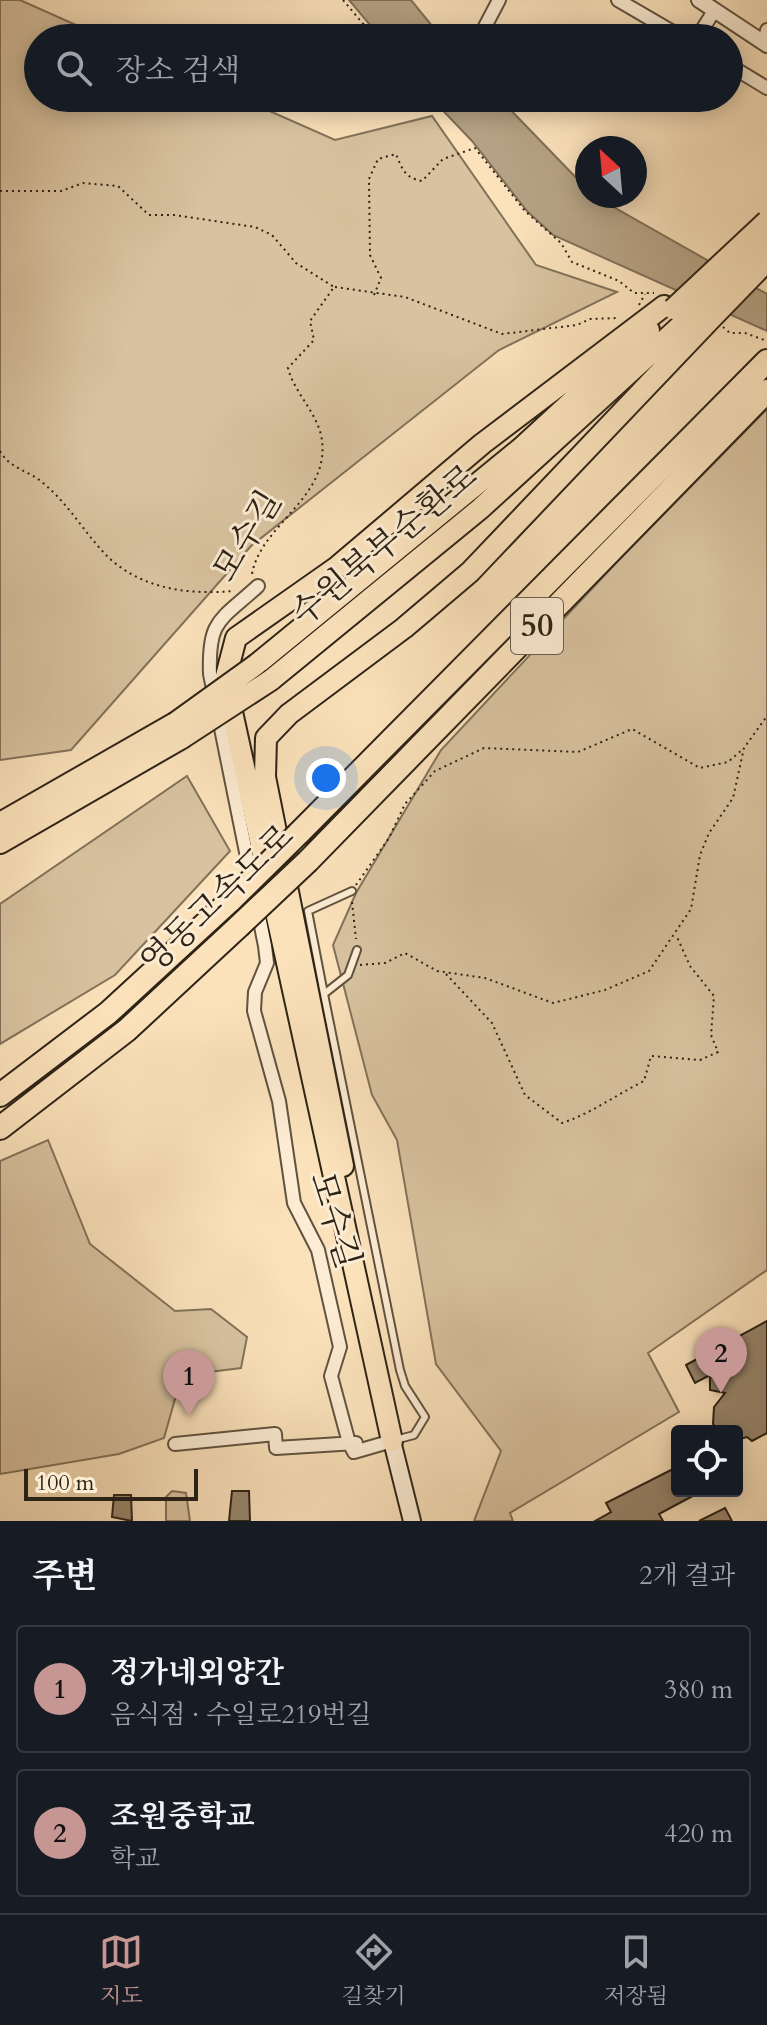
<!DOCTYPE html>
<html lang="ko">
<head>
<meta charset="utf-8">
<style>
	:root { --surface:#171b24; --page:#242831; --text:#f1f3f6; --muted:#9ea1a6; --line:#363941; --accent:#c59692 }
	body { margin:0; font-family:Cardo,"Noto Serif KR",serif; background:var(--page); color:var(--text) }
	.controls { position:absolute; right:24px; bottom:24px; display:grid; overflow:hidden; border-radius:8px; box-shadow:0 4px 20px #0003 }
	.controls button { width:72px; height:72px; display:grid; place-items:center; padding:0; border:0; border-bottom:2px solid var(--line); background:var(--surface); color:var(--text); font:40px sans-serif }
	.compass { position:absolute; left:575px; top:136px; width:72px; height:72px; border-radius:50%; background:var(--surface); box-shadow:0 4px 20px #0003; rotate:334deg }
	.scale { position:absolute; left:24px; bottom:20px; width:174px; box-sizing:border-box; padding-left:8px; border:4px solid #2d2316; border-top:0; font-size:22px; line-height:28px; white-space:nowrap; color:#2d2316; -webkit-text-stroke:6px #fcecd3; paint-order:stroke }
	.you { position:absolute; left:326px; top:778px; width:28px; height:28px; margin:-20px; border:6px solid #fff; border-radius:50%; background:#1a73e8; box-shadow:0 0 0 12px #1a73e833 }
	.badge { display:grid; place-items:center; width:52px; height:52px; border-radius:50%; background:var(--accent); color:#111; font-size:26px; font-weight:700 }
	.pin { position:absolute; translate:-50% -66px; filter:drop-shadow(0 2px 4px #0008) }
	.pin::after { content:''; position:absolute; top:42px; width:28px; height:24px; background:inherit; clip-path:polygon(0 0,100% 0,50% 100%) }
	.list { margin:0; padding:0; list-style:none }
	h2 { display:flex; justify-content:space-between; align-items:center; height:104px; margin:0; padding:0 32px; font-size:34px }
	h2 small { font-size:26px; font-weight:400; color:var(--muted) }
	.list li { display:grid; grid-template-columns:52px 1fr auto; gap:24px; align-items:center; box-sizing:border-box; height:128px; margin:0 16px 16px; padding:0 16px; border:2px solid var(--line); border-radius:8px }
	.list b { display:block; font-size:30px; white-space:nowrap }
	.list p { margin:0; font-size:26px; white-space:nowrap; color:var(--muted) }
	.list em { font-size:26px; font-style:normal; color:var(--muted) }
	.icon { flex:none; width:44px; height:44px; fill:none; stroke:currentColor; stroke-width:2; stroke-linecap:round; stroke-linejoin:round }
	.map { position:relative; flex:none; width:767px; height:1521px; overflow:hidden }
	.search { position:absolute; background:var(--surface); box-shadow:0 4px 20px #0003; left:24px; right:24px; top:24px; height:88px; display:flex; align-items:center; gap:20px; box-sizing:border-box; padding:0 28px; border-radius:44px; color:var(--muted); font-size:30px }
	.sheet { height:392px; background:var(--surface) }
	nav { display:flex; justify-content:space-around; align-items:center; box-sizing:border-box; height:112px; border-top:2px solid var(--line); background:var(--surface); font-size:22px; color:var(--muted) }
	nav a { display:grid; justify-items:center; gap:4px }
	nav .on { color:var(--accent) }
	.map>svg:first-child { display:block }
	.green { fill:#d8c29f; stroke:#82725a; stroke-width:2 }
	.water { fill:#b5a183; stroke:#7f6f57; stroke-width:2 }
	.building { fill:#98866c; stroke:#2d2316; stroke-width:2 }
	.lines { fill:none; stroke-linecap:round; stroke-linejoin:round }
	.service-casing { stroke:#60533f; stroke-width:10 }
	.minor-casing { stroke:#60533f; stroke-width:16 }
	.tertiary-casing { stroke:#60533f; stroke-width:18 }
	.secondary-casing { stroke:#2d2316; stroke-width:20 }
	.trunk-casing { stroke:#2d2316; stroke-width:24 }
	.motorway-casing { stroke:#2d2316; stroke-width:26 }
	.path { stroke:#2d2316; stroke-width:2; stroke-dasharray:2 4; stroke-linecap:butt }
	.service { stroke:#fcecd3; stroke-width:6 }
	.minor { stroke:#fcecd3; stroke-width:12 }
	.tertiary { stroke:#fcecd3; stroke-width:14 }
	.secondary { stroke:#fcecd3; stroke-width:16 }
	.trunk { stroke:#fbe2bb; stroke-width:20 }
	.motorway { stroke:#fbe2bb; stroke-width:22 }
	.trunk-bridge-casing { stroke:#2d2316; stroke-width:24; stroke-linecap:butt }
	.motorway-bridge-casing { stroke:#2d2316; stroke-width:26; stroke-linecap:butt }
	.trunk-bridge { stroke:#fbe2bb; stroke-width:20 }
	.motorway-bridge { stroke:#fbe2bb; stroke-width:22 }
	.labels { text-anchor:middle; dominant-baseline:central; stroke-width:6; stroke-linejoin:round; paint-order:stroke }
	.shield { fill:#fcecd3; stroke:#6b5f4f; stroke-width:2 }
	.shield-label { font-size:32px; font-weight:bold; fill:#2d2316 }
	.street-label { font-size:34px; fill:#2d2316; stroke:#fcecd3 }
</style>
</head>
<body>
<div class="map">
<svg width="767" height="1521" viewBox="0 0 767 1521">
	<rect width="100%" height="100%" fill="#fbe2bb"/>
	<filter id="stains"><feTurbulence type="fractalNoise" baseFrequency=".0025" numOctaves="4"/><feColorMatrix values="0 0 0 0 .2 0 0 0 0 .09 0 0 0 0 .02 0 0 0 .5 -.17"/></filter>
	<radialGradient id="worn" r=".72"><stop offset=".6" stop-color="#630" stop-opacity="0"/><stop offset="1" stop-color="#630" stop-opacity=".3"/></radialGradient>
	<path class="green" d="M 0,0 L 20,0 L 105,38 L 38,38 L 38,98 L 240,98 L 335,140 L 432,116 L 536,265 L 617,292 L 499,350 L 251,546 L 71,750 L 0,760 Z
		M 767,409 L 767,1270 L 648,1353 L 679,1412 L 510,1513 L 513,1521 L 474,1521 L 501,1451 L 436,1364 L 397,1140 L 372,1095 L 333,945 L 356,893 L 441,750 L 616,563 Z
		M 187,776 L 230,851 L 115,975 L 0,1044 L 0,904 Z
		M 48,1140 L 90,1244 L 175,1311 L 211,1309 L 247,1337 L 241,1368 L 209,1372 L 179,1385 L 164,1438 L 119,1454 L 0,1474 L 0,1161 Z
		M 172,1491 L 186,1493 L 190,1521 L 166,1521 L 166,1497 Z"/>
	<path class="water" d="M 349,0 L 411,0 L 442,38 L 381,38 Z
		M 431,98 L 499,98 L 587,189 L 587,196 L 594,196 L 767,294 L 767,331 L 553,235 L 527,211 L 472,141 Z"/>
	<path class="building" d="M 767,1321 L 767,1433 L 752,1441 L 747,1437 L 737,1440 L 737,1431 L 719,1431 L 713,1424 L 714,1407 L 725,1393 L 710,1390 L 710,1375 L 695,1383 L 686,1365 Z
		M 677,1467 L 677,1491 L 702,1491 L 659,1514 L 663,1521 L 595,1521 L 611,1512 L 606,1503 Z
		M 232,1491 L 249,1491 L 250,1521 L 229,1521 Z
		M 114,1495 L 131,1495 L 132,1521 L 112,1517 Z
		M 725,1508 L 732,1521 L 699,1521 Z"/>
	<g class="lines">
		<g class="service-casing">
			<path id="service" d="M 357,950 L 348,975 L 324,994 L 400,1370 L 405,1386 L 425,1417 L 414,1435 L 395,1440
				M 324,994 L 308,911 L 352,891"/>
		</g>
		<g class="minor-casing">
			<path id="minor" d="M 618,0 L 683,38
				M 479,38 L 499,0
				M 697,38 L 714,11
				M 764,43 L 767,30
				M 729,65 L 767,88
				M 258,586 C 220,621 208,619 210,674 L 265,946 L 267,963 L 255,992 L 254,1011 L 279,1101 L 294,1203 L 318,1250 L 340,1347 L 331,1376 L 349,1443 L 354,1452 L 392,1441
				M 175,1444 L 275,1434 L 276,1448 L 356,1443"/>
		</g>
		<g class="tertiary-casing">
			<path id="tertiary" d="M 699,0 L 767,45"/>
		</g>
		<g class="secondary-casing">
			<path id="secondary" d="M 392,1441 L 412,1521"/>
		</g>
		<g class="trunk-casing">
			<path id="trunk" d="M 257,664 L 521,448 L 649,330
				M 271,680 L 480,509 L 688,319
				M 0,823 L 175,723
				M 0,843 L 182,738
				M 343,1166 L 265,777 L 266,738 L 289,714 L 404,628 L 470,572 L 704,326
				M 392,1441 L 225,680 L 236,638 L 337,567 L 482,444 L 664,306"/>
		</g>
		<g class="motorway-casing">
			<path id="motorway" d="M 298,834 L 767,361
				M 308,861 L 767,391
				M 0,1095 L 108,1013 L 231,900
				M 0,1128 L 127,1030 L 239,926"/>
		</g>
		<path class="path" d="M 343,0 L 375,38
			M 0,191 L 61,191 L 83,183 L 118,186 L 149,215 L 174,215 L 255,227 L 272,235 L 296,263 L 334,287 L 310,321 L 314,340 L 288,368 C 294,392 315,410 321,435 C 334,496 261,523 252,574
			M 335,287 L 405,297 L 502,334 L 577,325 L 590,319 L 619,318
			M 374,295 L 381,278 L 370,255 L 369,179 L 378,159 L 396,154 C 402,169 405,178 422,181 L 443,159 L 475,148 L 525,211 L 561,243 L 572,262 L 619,281 L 634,293 L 654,293
			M 639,305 L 645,294
			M 723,327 L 730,333 L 745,333 L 767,341
			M 0,451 C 10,469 28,470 43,483 C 69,504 85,534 108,557 C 142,589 188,595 233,591
			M 356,885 L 389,838 L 405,804 L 435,771 L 484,748 L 578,752 L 632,729 L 700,768 L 728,762 L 743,749
			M 352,902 L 356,939
			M 360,965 L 385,963 L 405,953 L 437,971 L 485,978 L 553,1003 L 605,990 L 649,971 L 691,909 L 700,855 L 709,833 L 733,798 L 744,748 L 767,716
			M 446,974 L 492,1023 L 525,1095 L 562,1123 C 592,1113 616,1095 644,1081 L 651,1056 L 700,1060 L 718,1052 L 711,1035 L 714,996 L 690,966 L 677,937"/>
		<use href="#service" class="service"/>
		<use href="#minor" class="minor"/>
		<use href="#tertiary" class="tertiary"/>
		<use href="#secondary" class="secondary"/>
		<use href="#trunk" class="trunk"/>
		<use href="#motorway" class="motorway"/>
		<g class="trunk-bridge-casing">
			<path id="trunk-bridge" d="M 673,309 L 767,221
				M 688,319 L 767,241
				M 704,326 L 767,261
				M 175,723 L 257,664
				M 182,738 L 271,680"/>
		</g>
		<g class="motorway-bridge-casing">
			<path id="motorway-bridge" d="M 231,900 L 298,834
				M 239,926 L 308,861"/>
		</g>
		<use href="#trunk-bridge" class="trunk-bridge"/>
		<use href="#motorway-bridge" class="motorway-bridge"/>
	</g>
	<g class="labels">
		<rect class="shield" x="511" y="598" width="52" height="56" rx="6"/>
		<g class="shield-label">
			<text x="537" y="626">50</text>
		</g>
		<g class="street-label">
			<text transform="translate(247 536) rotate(-59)">모수길</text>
			<text transform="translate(384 545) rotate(-40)">수원북부순환로</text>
			<text transform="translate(217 899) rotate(-44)">영동고속도로</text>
			<text transform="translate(335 1220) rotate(73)">모수길</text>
		</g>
	</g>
	<rect width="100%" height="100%" filter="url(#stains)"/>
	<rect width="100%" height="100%" fill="url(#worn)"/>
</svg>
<div class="controls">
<button><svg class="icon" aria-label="locate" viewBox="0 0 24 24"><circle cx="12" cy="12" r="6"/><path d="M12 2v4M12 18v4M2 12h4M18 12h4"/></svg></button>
</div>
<svg class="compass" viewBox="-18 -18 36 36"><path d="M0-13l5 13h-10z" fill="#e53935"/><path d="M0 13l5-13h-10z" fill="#9ea1a6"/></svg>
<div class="scale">100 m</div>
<div class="you"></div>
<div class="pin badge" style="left:189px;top:1416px">1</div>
<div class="pin badge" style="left:721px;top:1393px">2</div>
<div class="search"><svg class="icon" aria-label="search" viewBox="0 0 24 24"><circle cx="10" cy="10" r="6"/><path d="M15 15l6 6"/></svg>장소 검색</div>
</div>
<section class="sheet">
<h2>주변<small>2개 결과</small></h2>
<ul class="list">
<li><span class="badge">1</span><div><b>정가네외양간</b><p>음식점 · 수일로219번길</p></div><em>380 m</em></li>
<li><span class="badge">2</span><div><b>조원중학교</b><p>학교</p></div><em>420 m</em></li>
</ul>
</section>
<nav>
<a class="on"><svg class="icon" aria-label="map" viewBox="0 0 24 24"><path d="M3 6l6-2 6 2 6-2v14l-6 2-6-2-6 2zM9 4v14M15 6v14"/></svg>지도</a>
<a><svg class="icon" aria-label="directions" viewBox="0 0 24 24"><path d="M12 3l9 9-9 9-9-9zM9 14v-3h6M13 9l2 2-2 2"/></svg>길찾기</a>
<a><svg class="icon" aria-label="saved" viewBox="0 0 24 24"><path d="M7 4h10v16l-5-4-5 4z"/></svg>저장됨</a>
</nav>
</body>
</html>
